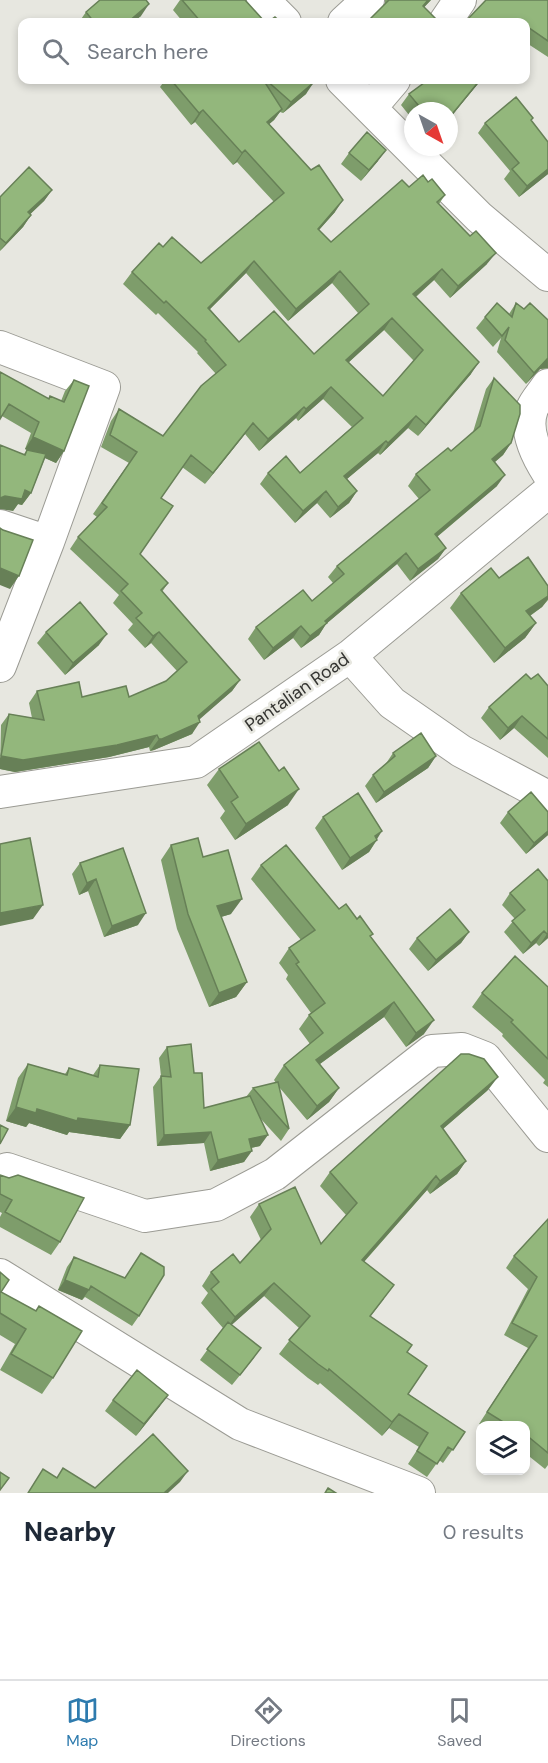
<!DOCTYPE html>
<html lang="en">
<head>
<meta charset="utf-8">
<style>
	:root { --surface:#fff; --page:#f2f2f3; --text:#1f2937; --muted:#747a83; --line:#e0e1e3; --accent:#2e7bae }
	body { margin:0; font-family:"DM Sans",sans-serif; background:var(--page); color:var(--text) }
	.controls { position:absolute; right:18px; bottom:18px; display:grid; overflow:hidden; border-radius:12px; box-shadow:0 3px 9px #0003 }
	.controls button { width:54px; height:54px; display:grid; place-items:center; padding:0; border:0; border-bottom:2px solid var(--line); background:var(--surface); color:var(--text); font:30px sans-serif }
	.compass { position:absolute; left:404px; top:102px; width:54px; height:54px; border-radius:50%; background:var(--surface); box-shadow:0 3px 9px #0003; rotate:140deg }
	.list { margin:0; padding:0; list-style:none }
	h2 { display:flex; justify-content:space-between; align-items:center; height:78px; margin:0; padding:0 24px; font-size:26px }
	h2 small { font-size:20px; font-weight:400; color:var(--muted) }
	.icon { flex:none; width:33px; height:33px; fill:none; stroke:currentColor; stroke-width:2; stroke-linecap:round; stroke-linejoin:round }
	.map { position:relative; flex:none; width:548px; height:1493px; overflow:hidden }
	.search { position:absolute; background:var(--surface); box-shadow:0 3px 9px #0003; left:18px; right:18px; top:18px; height:66px; display:flex; align-items:center; gap:15px; box-sizing:border-box; padding:0 21px; border-radius:12px; color:var(--muted); font-size:22px }
	.sheet { height:186px; background:var(--surface) }
	nav { display:flex; justify-content:space-around; align-items:center; box-sizing:border-box; height:84px; border-top:2px solid var(--line); background:var(--surface); font-size:16px; color:var(--muted) }
	nav a { display:grid; justify-items:center; gap:3px }
	nav .on { color:var(--accent) }
	.map>svg:first-child { display:block }
	.lines { fill:none; stroke-linecap:round; stroke-linejoin:round }
	.minor-casing { stroke:#9b9b94; stroke-width:34 }
	.minor { stroke:#fff; stroke-width:32 }
	.wall { fill:#7e9d6b; fill-rule:evenodd }
	.shaded-wall { fill:#678057 }
	.building { fill:#93b77c; stroke:#678057; stroke-width:1.5; fill-rule:evenodd }
	.labels { text-anchor:middle; dominant-baseline:central; stroke-width:5; stroke-linejoin:round; paint-order:stroke }
	.street-label { font-size:18px; fill:#353532; stroke:#e7e7e0 }
</style>
</head>
<body>
<div class="map">
<svg width="548" height="1493" viewBox="0 0 548 1493">
	<rect width="100%" height="100%" fill="#e7e7e0"/>
	<g class="lines">
		<g class="minor-casing">
			<path id="minor" d="M 263,0 L 285,22
				M 344,22 L 368,0
				M 445,22 L 460,0
				M 342,80 L 479,217 L 548,275
				M 371,107 L 394,80
				M 0,347 L 104,387 L 48,542 L 0,666
				M 548,385 C 543,393 535,401 532,409 C 524,430 537,456 548,473
				M 0,526 L 48,542
				M 350,656 L 392,703 L 461,751 L 548,797
				M 0,792 L 196,762 L 350,656 L 548,492
				M 0,1173 L 7,1169 L 145,1216 L 216,1205 L 275,1174 L 432,1051 L 462,1049 L 485,1058 L 548,1136
				M 0,1275 L 240,1424 L 419,1493"/>
		</g>
		<use href="#minor" class="minor"/>
	</g>
	<path class="wall" d="M 180,0 L 245,0 L 265,22 L 183,22 L 173,10 Z
		M 385,0 L 431,0 L 424,7 L 439,22 L 367,22 L 370,19 L 385,5 Z
		M 548,0 L 548,57 L 525,42 L 525,22 Z
		M 86,12 L 141,16 L 133,22 L 79,22 Z
		M 165,80 L 311,80 L 306,94 L 283,113 L 280,112 L 274,120 L 269,124 L 335,212 L 319,230 L 331,242 L 409,187 L 428,182 L 445,195 L 439,204 L 487,264 L 450,298 L 434,280 L 416,297 L 471,374 L 418,436 L 408,428 L 380,455 L 378,453 L 347,479 L 357,491 L 349,503 L 330,518 L 317,503 L 295,523 L 260,484 L 268,473 L 300,473 L 352,427 L 323,399 L 298,421 L 296,418 L 259,451 L 245,434 L 205,484 L 182,467 L 161,498 L 140,554 L 168,583 L 162,592 L 240,680 L 232,691 L 199,719 L 192,734 L 154,750 L 150,751 L 149,747 L 109,757 L 15,772 L 0,769 L 1,725 L 9,714 L 32,718 L 29,703 L 37,691 L 82,697 L 129,697 L 166,681 L 177,671 L 151,643 L 145,648 L 128,630 L 133,624 L 113,603 L 119,595 L 70,549 L 78,537 L 97,517 L 93,514 L 129,463 L 101,447 L 111,421 L 119,409 L 163,436 L 216,374 L 197,353 L 198,352 L 158,313 L 156,315 L 123,284 L 132,272 L 163,247 L 201,263 L 274,202 L 237,162 L 233,165 L 195,122 L 191,125 L 160,87 ZM 246,273 L 288,321 L 332,283 L 358,313 L 314,354 L 239,342 L 210,309 ZM 384,330 L 414,361 L 383,396 L 348,363 Z
		M 428,80 L 481,80 L 449,119 L 449,111 L 413,111 L 413,120 L 401,105 L 409,94 Z
		M 531,120 L 548,174 L 519,197 L 504,179 L 510,171 L 478,133 L 485,123 Z
		M 349,153 L 378,161 L 361,181 L 341,164 Z
		M 52,190 L 44,201 L 30,214 L 31,215 L 23,227 L 0,251 L 0,197 Z
		M 516,303 L 524,309 L 548,320 L 548,368 L 540,369 L 526,384 L 497,352 L 501,338 L 493,347 L 476,328 L 485,317 L 509,314 Z
		M 0,372 L 48,399 L 50,396 L 61,401 L 65,391 L 74,380 L 64,451 L 56,463 L 45,458 L 31,493 L 22,505 L 18,504 L 13,511 L 24,454 L 27,450 L 25,449 L 31,433 L 2,416 L 0,419 Z
		M 494,378 L 511,443 L 503,455 L 495,462 L 497,486 L 437,537 L 446,548 L 438,559 L 410,581 L 397,564 L 326,624 L 319,635 L 301,648 L 293,638 L 264,660 L 248,639 L 256,627 L 312,601 L 333,583 L 328,577 L 337,566 L 419,499 L 408,486 L 416,474 L 451,451 L 473,432 L 486,389 Z
		M 499,578 L 548,586 L 548,601 L 548,600 L 542,607 L 530,616 L 536,623 L 525,638 L 494,663 L 450,608 L 461,593 Z
		M 46,632 L 99,645 L 65,675 L 37,643 Z
		M 531,679 L 548,686 L 548,758 L 514,728 L 500,740 L 481,718 L 489,707 Z
		M 393,753 L 436,756 L 428,768 L 376,803 L 365,786 L 373,775 L 385,765 Z
		M 219,769 L 288,805 L 235,840 L 220,818 L 225,811 L 207,785 Z
		M 508,812 L 548,835 L 526,854 L 500,823 Z
		M 323,817 L 377,840 L 369,852 L 342,870 L 315,828 Z
		M 171,845 L 203,857 L 231,914 L 221,917 L 247,982 L 236,997 L 209,1007 L 177,929 L 161,860 Z
		M 80,863 L 138,925 L 104,937 L 88,891 L 79,895 L 72,874 Z
		M 261,865 L 339,909 L 371,937 L 424,1034 L 406,1047 L 384,1017 L 320,1064 L 339,1088 L 329,1102 L 307,1120 L 279,1087 L 289,1129 L 281,1141 L 260,1118 L 260,1146 L 251,1148 L 244,1162 L 210,1171 L 204,1143 L 157,1146 L 153,1087 L 161,1076 L 159,1058 L 167,1047 L 194,1073 L 204,1108 L 246,1097 L 253,1088 L 276,1083 L 274,1080 L 284,1065 L 310,1044 L 299,1029 L 309,1015 L 311,1013 L 286,979 L 288,975 L 279,963 L 289,948 L 301,940 L 251,879 Z
		M 548,881 L 548,938 L 539,946 L 536,943 L 523,954 L 504,932 L 515,919 L 502,905 L 510,893 Z
		M 469,932 L 461,943 L 428,971 L 409,949 L 417,938 Z
		M 548,987 L 548,1087 L 543,1083 L 545,1080 L 502,1036 L 503,1034 L 472,1007 L 482,993 Z
		M 28,1064 L 65,1074 L 69,1068 L 93,1075 L 100,1065 L 130,1125 L 120,1139 L 69,1132 L 67,1135 L 29,1123 L 26,1127 L 6,1121 L 18,1078 Z
		M 488,1090 L 443,1129 L 466,1161 L 457,1174 L 430,1194 L 427,1190 L 364,1262 L 384,1299 L 370,1317 L 407,1352 L 408,1394 L 465,1432 L 443,1463 L 439,1460 L 427,1477 L 408,1464 L 419,1447 L 389,1428 L 382,1436 L 320,1383 L 318,1385 L 308,1378 L 279,1354 L 299,1328 L 264,1296 L 231,1325 L 254,1358 L 232,1385 L 200,1360 L 223,1328 L 201,1303 L 208,1293 L 202,1286 L 211,1272 L 240,1263 L 261,1240 L 250,1217 L 259,1204 L 321,1244 L 346,1215 L 320,1186 L 330,1172 Z
		M 0,1175 L 60,1242 L 51,1255 L 0,1227 L 0,1217 L 2,1213 L 0,1212 Z
		M 548,1219 L 548,1465 L 545,1469 L 525,1453 L 525,1425 L 481,1425 L 479,1424 L 528,1348 L 504,1335 L 528,1289 L 506,1268 L 514,1256 Z
		M 141,1253 L 139,1316 L 132,1326 L 85,1297 L 82,1300 L 58,1290 L 67,1267 L 74,1257 L 125,1278 Z
		M 0,1272 L 1,1292 L 36,1311 L 53,1378 L 42,1394 L 0,1370 L 15,1344 L 0,1335 Z
		M 113,1400 L 160,1406 L 136,1436 L 105,1411 Z"/>
	<path class="shaded-wall" d="M 428,0 L 431,0 L 415,17 L 423,6 Z
		M 149,4 L 141,16 L 133,22 L 128,22 Z
		M 480,80 L 481,80 L 449,119 L 449,118 Z
		M 314,82 L 306,94 L 283,113 L 291,102 Z
		M 282,109 L 274,120 L 259,133 L 267,122 Z
		M 203,110 L 195,122 L 191,125 L 199,113 Z
		M 245,150 L 237,162 L 233,165 L 242,153 Z
		M 386,150 L 378,161 L 361,181 L 369,170 Z
		M 548,169 L 548,174 L 519,197 L 527,186 Z
		M 52,190 L 44,201 L 20,224 L 28,212 Z
		M 343,200 L 335,212 L 310,240 L 318,229 Z
		M 31,215 L 23,227 L 0,251 L 6,243 Z
		M 496,253 L 487,264 L 450,298 L 458,286 Z
		M 254,261 L 246,273 L 200,319 L 208,308 Z
		M 442,269 L 434,280 L 405,306 L 413,294 Z
		M 340,271 L 332,283 L 288,321 L 296,309 Z
		M 392,318 L 384,330 L 338,372 L 346,360 Z
		M 548,358 L 548,368 L 540,369 L 526,384 L 534,373 Z
		M 479,362 L 471,374 L 418,436 L 426,425 Z
		M 331,387 L 323,399 L 298,421 L 306,409 Z
		M 304,407 L 296,418 L 259,451 L 268,439 Z
		M 416,416 L 408,428 L 380,455 L 388,443 Z
		M 253,423 L 245,434 L 205,484 L 213,473 Z
		M 33,437 L 64,451 L 56,463 L 25,449 Z
		M 386,441 L 378,453 L 336,488 L 344,476 Z
		M 511,443 L 503,455 L 484,471 L 492,459 Z
		M 505,475 L 497,486 L 427,545 L 435,534 Z
		M 25,490 L 31,493 L 22,505 L 18,504 L 13,511 L 0,509 L 0,498 L 5,496 Z
		M 326,491 L 317,503 L 295,523 L 303,511 Z
		M 357,491 L 349,503 L 330,518 L 338,507 Z
		M 446,548 L 438,559 L 410,581 L 418,569 Z
		M 406,553 L 397,564 L 326,624 L 319,635 L 301,648 L 310,636 L 325,621 Z
		M 0,568 L 19,576 L 10,589 L 0,585 Z
		M 548,596 L 548,599 L 542,607 L 515,626 L 526,611 Z
		M 536,623 L 525,638 L 494,663 L 505,648 Z
		M 301,626 L 293,638 L 264,660 L 273,648 Z
		M 159,632 L 151,643 L 145,648 L 153,636 Z
		M 107,634 L 99,645 L 65,675 L 73,663 Z
		M 240,680 L 232,691 L 192,726 L 200,722 L 192,734 L 154,750 L 150,751 L 159,739 L 198,716 Z
		M 522,716 L 514,728 L 500,740 L 508,728 Z
		M 157,735 L 149,747 L 109,757 L 15,772 L 0,769 L 0,758 L 1,756 Z
		M 436,756 L 428,768 L 376,803 L 384,792 Z
		M 299,789 L 288,805 L 235,840 L 246,824 Z
		M 382,831 L 369,852 L 342,870 L 350,858 L 375,836 Z
		M 548,831 L 548,835 L 526,854 L 534,843 Z
		M 96,879 L 88,891 L 79,895 L 87,883 Z
		M 242,899 L 231,914 L 207,921 L 217,906 Z
		M 43,905 L 33,919 L 0,926 L 0,913 Z
		M 146,913 L 138,925 L 104,937 L 112,926 Z
		M 544,931 L 536,943 L 523,954 L 531,943 Z
		M 469,932 L 461,943 L 428,971 L 436,960 Z
		M 547,934 L 548,934 L 548,938 L 539,946 Z
		M 247,982 L 236,997 L 209,1007 L 219,993 Z
		M 394,1002 L 384,1017 L 306,1074 L 316,1060 Z
		M 434,1020 L 424,1034 L 406,1047 L 416,1033 Z
		M 498,1077 L 488,1090 L 431,1139 L 441,1126 Z
		M 339,1088 L 329,1102 L 307,1120 L 317,1106 Z
		M 16,1107 L 37,1109 L 78,1118 L 130,1125 L 120,1139 L 69,1132 L 67,1135 L 29,1123 L 26,1127 L 6,1121 Z
		M 211,1132 L 204,1143 L 157,1146 L 164,1135 Z
		M 268,1135 L 260,1146 L 241,1150 L 249,1139 Z
		M 252,1151 L 244,1162 L 210,1171 L 218,1160 Z
		M 466,1161 L 457,1174 L 430,1194 L 440,1181 Z
		M 436,1176 L 427,1190 L 353,1274 L 362,1260 Z
		M 65,1280 L 89,1290 L 82,1300 L 58,1290 Z
		M 274,1283 L 264,1296 L 225,1331 L 235,1317 Z
		M 168,1395 L 160,1406 L 136,1436 L 144,1424 Z
		M 399,1414 L 389,1428 L 382,1436 L 392,1422 Z
		M 188,1471 L 180,1482 L 168,1493 L 164,1493 Z"/>
	<path class="building" d="M 100,0 L 146,0 L 149,4 L 128,22 L 94,22 L 86,12 Z
		M 182,0 L 245,0 L 265,22 L 201,22 Z
		M 389,0 L 428,0 L 423,6 L 439,22 L 388,22 L 385,19 L 381,22 L 373,22 L 370,19 Z
		M 486,0 L 548,0 L 548,41 L 525,25 L 525,22 L 465,22 Z
		M 275,17 L 281,22 L 268,22 Z
		M 171,80 L 311,80 L 314,82 L 291,102 L 266,80 L 264,81 L 282,109 L 267,122 L 311,170 L 319,165 L 343,200 L 318,229 L 331,242 L 402,180 L 409,187 L 423,175 L 428,182 L 432,179 L 445,195 L 437,202 L 470,236 L 476,231 L 496,253 L 458,286 L 442,269 L 413,294 L 479,362 L 426,425 L 416,416 L 388,443 L 386,441 L 344,476 L 357,491 L 338,507 L 326,491 L 303,511 L 268,473 L 286,456 L 300,473 L 363,418 L 331,387 L 306,409 L 304,407 L 268,439 L 253,423 L 213,473 L 191,455 L 161,498 L 173,506 L 140,554 L 168,583 L 161,590 L 240,680 L 198,716 L 200,722 L 162,739 L 159,739 L 157,735 L 117,745 L 23,760 L 1,756 L 9,714 L 44,720 L 37,691 L 79,682 L 82,697 L 126,686 L 129,697 L 166,681 L 187,662 L 159,632 L 153,636 L 136,618 L 142,613 L 121,591 L 128,584 L 78,537 L 107,507 L 102,503 L 137,452 L 110,435 L 119,409 L 163,436 L 201,386 L 226,365 L 205,341 L 206,340 L 166,301 L 164,303 L 132,272 L 159,243 L 163,247 L 172,237 L 201,263 L 284,193 L 245,150 L 242,153 L 203,110 L 199,113 ZM 254,261 L 296,309 L 340,271 L 369,304 L 314,354 L 274,311 L 239,342 L 208,308 ZM 392,318 L 423,350 L 383,396 L 346,360 Z
		M 428,80 L 480,80 L 449,118 L 449,111 L 423,111 L 409,94 Z
		M 516,97 L 533,118 L 531,120 L 548,142 L 548,169 L 527,186 L 512,169 L 519,163 L 485,123 Z
		M 367,132 L 386,150 L 369,170 L 349,153 Z
		M 29,167 L 52,190 L 28,212 L 31,215 L 6,243 L 0,238 L 0,197 Z
		M 497,303 L 512,317 L 516,303 L 524,309 L 530,303 L 548,320 L 548,358 L 534,373 L 505,340 L 509,327 L 502,336 L 485,317 Z
		M 0,372 L 49,399 L 50,396 L 64,402 L 74,380 L 89,386 L 64,451 L 33,437 L 39,422 L 9,404 L 0,419 Z
		M 494,378 L 520,405 L 520,414 L 511,443 L 492,459 L 505,475 L 435,534 L 446,548 L 418,569 L 406,553 L 325,621 L 327,623 L 310,636 L 301,626 L 273,648 L 256,627 L 303,590 L 312,601 L 344,574 L 337,566 L 430,490 L 416,474 L 448,448 L 451,451 L 480,426 Z
		M 0,445 L 25,455 L 27,450 L 46,454 L 31,493 L 25,490 L 22,499 L 5,496 L 0,498 Z
		M 0,528 L 3,530 L 33,540 L 19,576 L 0,568 Z
		M 528,557 L 548,586 L 548,596 L 526,611 L 536,623 L 505,648 L 461,593 L 491,568 L 499,578 Z
		M 80,602 L 107,634 L 73,663 L 46,632 Z
		M 526,674 L 531,679 L 538,674 L 548,686 L 548,739 L 522,716 L 508,728 L 489,707 Z
		M 421,733 L 436,756 L 384,792 L 373,775 L 395,756 L 393,753 Z
		M 259,742 L 279,771 L 284,767 L 299,789 L 246,824 L 231,802 L 238,797 L 219,769 Z
		M 531,792 L 548,812 L 548,831 L 534,843 L 508,812 Z
		M 358,793 L 382,831 L 375,836 L 377,840 L 350,858 L 323,817 Z
		M 30,838 L 43,905 L 0,913 L 0,844 Z
		M 198,838 L 203,857 L 228,850 L 242,899 L 217,906 L 247,982 L 219,993 L 188,914 L 171,845 Z
		M 286,845 L 339,909 L 346,904 L 357,919 L 360,916 L 373,934 L 370,936 L 434,1020 L 416,1033 L 394,1002 L 316,1060 L 339,1088 L 317,1106 L 284,1065 L 323,1033 L 309,1015 L 325,1003 L 296,964 L 299,962 L 289,948 L 315,930 L 261,865 Z
		M 123,848 L 146,913 L 112,926 L 96,879 L 87,883 L 80,863 Z
		M 538,869 L 548,881 L 548,934 L 547,934 L 544,931 L 531,943 L 512,921 L 525,910 L 510,893 Z
		M 450,909 L 469,932 L 436,960 L 417,938 Z
		M 515,956 L 548,987 L 548,1059 L 511,1022 L 513,1020 L 482,993 Z
		M 191,1044 L 194,1073 L 202,1073 L 204,1108 L 250,1096 L 268,1135 L 249,1139 L 252,1151 L 218,1160 L 211,1132 L 164,1135 L 161,1076 L 171,1077 L 167,1047 Z
		M 461,1054 L 469,1054 L 484,1059 L 498,1077 L 441,1126 L 466,1161 L 440,1181 L 436,1176 L 362,1260 L 394,1285 L 370,1316 L 412,1345 L 407,1352 L 427,1366 L 408,1394 L 465,1432 L 453,1450 L 448,1447 L 437,1464 L 417,1451 L 428,1433 L 399,1414 L 392,1422 L 329,1369 L 328,1371 L 318,1364 L 289,1340 L 310,1316 L 274,1283 L 235,1317 L 211,1289 L 219,1282 L 211,1272 L 233,1254 L 240,1263 L 271,1229 L 259,1204 L 295,1187 L 321,1244 L 357,1203 L 330,1172 Z
		M 28,1064 L 67,1075 L 69,1068 L 98,1077 L 100,1065 L 139,1069 L 130,1125 L 78,1118 L 77,1121 L 37,1109 L 36,1113 L 16,1107 Z
		M 278,1082 L 289,1129 L 253,1088 Z
		M 0,1125 L 8,1129 L 0,1144 Z
		M 0,1175 L 9,1178 L 18,1175 L 84,1198 L 60,1242 L 5,1212 L 12,1200 L 0,1194 Z
		M 548,1219 L 548,1453 L 525,1434 L 525,1425 L 515,1425 L 511,1422 L 508,1425 L 487,1412 L 537,1336 L 512,1323 L 537,1277 L 514,1256 Z
		M 141,1253 L 164,1267 L 164,1275 L 139,1316 L 91,1286 L 89,1290 L 65,1280 L 74,1257 L 125,1278 Z
		M 0,1272 L 9,1280 L 1,1292 L 36,1311 L 39,1306 L 82,1331 L 53,1378 L 11,1354 L 26,1329 L 0,1313 Z
		M 228,1322 L 261,1348 L 240,1375 L 207,1349 Z
		M 137,1370 L 168,1395 L 144,1424 L 113,1400 Z
		M 153,1434 L 188,1471 L 164,1493 L 28,1493 L 43,1469 L 57,1478 L 63,1468 L 95,1488 Z
		M 0,1472 L 9,1478 L 0,1490 Z
		M 328,1488 L 336,1493 L 325,1493 Z"/>
	<g class="labels">
		<g class="street-label">
			<text transform="translate(297 692) rotate(-35)">Pantalian Road</text>
		</g>
	</g>
</svg>
<div class="controls">
<button><svg class="icon" aria-label="layers" viewBox="0 0 24 24"><path d="M12 4l9 5-9 5-9-5zM3 14l9 5 9-5"/></svg></button>
</div>
<svg class="compass" viewBox="-18 -18 36 36"><path d="M0-13l5 13h-10z" fill="#e53935"/><path d="M0 13l5-13h-10z" fill="#747a83"/></svg>
<div class="search"><svg class="icon" aria-label="search" viewBox="0 0 24 24"><circle cx="10" cy="10" r="6"/><path d="M15 15l6 6"/></svg>Search here</div>
</div>
<section class="sheet">
<h2>Nearby<small>0 results</small></h2>
<ul class="list">
</ul>
</section>
<nav>
<a class="on"><svg class="icon" aria-label="map" viewBox="0 0 24 24"><path d="M3 6l6-2 6 2 6-2v14l-6 2-6-2-6 2zM9 4v14M15 6v14"/></svg>Map</a>
<a><svg class="icon" aria-label="directions" viewBox="0 0 24 24"><path d="M12 3l9 9-9 9-9-9zM9 14v-3h6M13 9l2 2-2 2"/></svg>Directions</a>
<a><svg class="icon" aria-label="saved" viewBox="0 0 24 24"><path d="M7 4h10v16l-5-4-5 4z"/></svg>Saved</a>
</nav>
</body>
</html>
